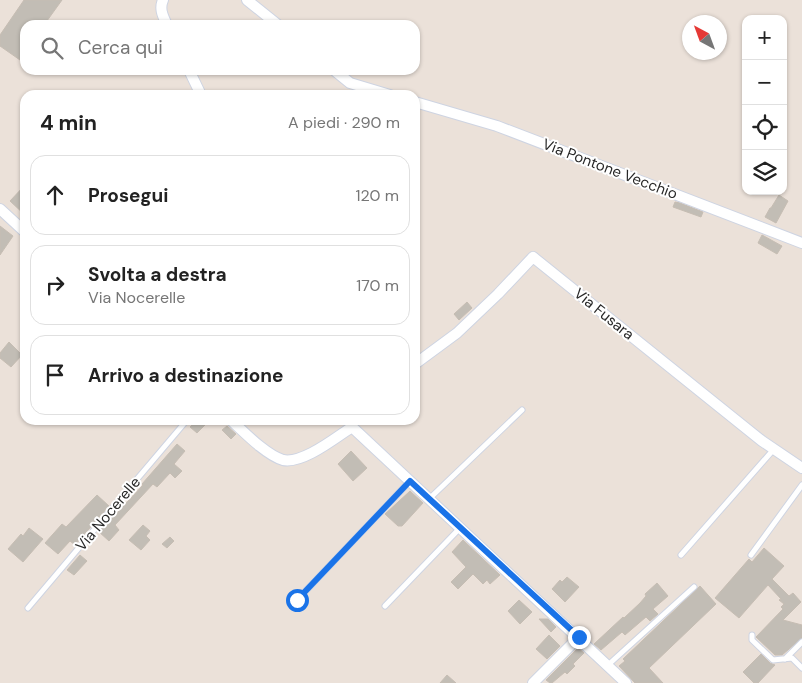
<!DOCTYPE html>
<html lang="it">
<head>
<meta charset="utf-8">
<style>
	:root { --surface:#fff; --page:#f2f2f2; --text:#222; --muted:#767676; --line:#e0e0e0 }
	body { margin:0; font-family:"DM Sans",sans-serif; background:var(--page); color:var(--text) }
	.controls { position:absolute; right:15px; top:15px; display:grid; overflow:hidden; border-radius:10px; box-shadow:0 1px 4px #0004 }
	.controls button { width:45px; height:45px; display:grid; place-items:center; padding:0; border:0; border-bottom:1px solid var(--line); background:var(--surface); color:var(--text); font:25px sans-serif }
	.compass { position:absolute; left:682px; top:15px; width:45px; height:45px; border-radius:50%; background:var(--surface); box-shadow:0 1px 4px #0004; rotate:319deg }
	.stop { position:absolute; width:15px; height:15px; margin:-11px; border:4px solid #1a73e8; border-radius:50%; background:#fff }
	.stop.end { background:#1a73e8; border-color:#fff; box-shadow:0 1px 5px #0008 }
	.list { margin:0; padding:0; list-style:none }
	h2 { display:flex; justify-content:space-between; align-items:center; height:65px; margin:0; padding:0 20px; font-size:21px }
	h2 small { font-size:16px; font-weight:400; color:var(--muted) }
	.list li { display:grid; grid-template-columns:32px 1fr auto; gap:15px; align-items:center; box-sizing:border-box; height:80px; margin:0 10px 10px; padding:0 10px; border:1px solid var(--line); border-radius:15px }
	.list b { display:block; font-size:19px; white-space:nowrap }
	.list p { margin:0; font-size:16px; white-space:nowrap; color:var(--muted) }
	.list em { font-size:16px; font-style:normal; color:var(--muted) }
	.icon { flex:none; width:28px; height:28px; fill:none; stroke:currentColor; stroke-width:2; stroke-linecap:round; stroke-linejoin:round }
	.map { position:relative; flex:none; width:802px; height:683px; overflow:hidden }
	.search { position:absolute; background:var(--surface); box-shadow:0 1px 4px #0004; left:20px; top:20px; width:400px; height:55px; display:flex; align-items:center; gap:12px; box-sizing:border-box; padding:0 18px; border-radius:15px; color:var(--muted); font-size:19px }
	.panel { position:absolute; background:var(--surface); box-shadow:0 1px 4px #0004; left:20px; top:90px; width:400px; height:335px; border-radius:15px }
	.map>svg:first-child { display:block }
	.building { fill:#c2bdb5; stroke:#c6bdb3 }
	.lines { fill:none; stroke-linecap:round; stroke-linejoin:round }
	.service-casing { stroke:#ced4e2; stroke-width:7 }
	.minor-casing { stroke:#ced4e2; stroke-width:12 }
	.service { stroke:#fff; stroke-width:5 }
	.minor { stroke:#fff; stroke-width:10 }
	.route { stroke:#1a73e8; stroke-width:6 }
	.labels { text-anchor:middle; dominant-baseline:central; stroke-width:4; stroke-linejoin:round; paint-order:stroke }
	.street-label { font-size:15px; fill:#282828; stroke:#fff }
</style>
</head>
<body>
<div class="map">
<svg width="802" height="683" viewBox="0 0 802 683">
	<rect width="100%" height="100%" fill="#ebe1d9"/>
	<path class="building" d="M 24,0 L 62,0 L 44,25 L 25,25 L 25,53 L 20,60 L 0,46 L 0,35 Z
		M 25,185 L 25,215 L 10,201 Z
		M 779,195 L 788,201 L 776,223 L 765,217 L 770,208 L 771,208 Z
		M 675,202 L 680,203 L 703,212 L 701,217 L 673,207 Z
		M 0,226 L 13,236 L 0,255 Z
		M 762,235 L 782,246 L 777,254 L 758,243 Z
		M 467,302 L 472,308 L 459,320 L 454,314 Z
		M 9,342 L 22,355 L 11,367 L 0,358 L 0,353 Z
		M 197,420 L 210,420 L 197,433 L 190,427 Z
		M 227,426 L 236,434 L 231,439 L 222,430 Z
		M 177,444 L 185,451 L 174,464 L 182,471 L 175,478 L 170,473 L 157,487 L 153,484 L 115,525 L 119,530 L 109,541 L 98,531 L 115,511 L 117,513 L 143,485 L 142,484 Z
		M 351,451 L 367,468 L 353,481 L 338,464 Z
		M 410,491 L 423,503 L 402,526 L 398,526 L 385,514 Z
		M 97,495 L 109,506 L 75,545 L 70,541 L 58,554 L 45,543 L 62,524 L 66,527 Z
		M 143,525 L 150,531 L 146,536 L 150,540 L 141,550 L 129,540 Z
		M 29,528 L 43,539 L 23,562 L 8,549 L 21,534 L 23,536 Z
		M 170,537 L 174,541 L 167,548 L 162,544 Z
		M 463,540 L 500,575 L 490,584 L 487,580 L 483,584 L 473,574 L 458,589 L 451,582 L 466,567 L 452,552 Z
		M 764,548 L 784,566 L 772,579 L 789,596 L 793,593 L 801,602 L 783,620 L 802,625 L 802,638 L 782,655 L 775,655 L 756,637 L 783,609 L 781,607 L 784,604 L 779,600 L 781,599 L 768,585 L 739,618 L 715,598 L 749,559 L 752,562 Z
		M 80,555 L 87,561 L 74,575 L 67,570 Z
		M 567,577 L 579,587 L 565,602 L 552,589 L 560,580 L 562,582 Z
		M 657,583 L 668,596 L 653,609 L 658,614 L 650,621 L 646,617 L 625,635 L 622,632 L 601,650 L 594,644 L 623,617 L 624,618 L 640,603 L 646,596 L 645,594 Z
		M 700,586 L 716,604 L 649,668 L 663,683 L 635,683 L 619,666 L 625,661 L 623,659 Z
		M 519,600 L 532,612 L 520,624 L 508,611 Z
		M 539,619 L 548,619 L 556,627 L 551,632 Z
		M 549,635 L 560,646 L 547,659 L 536,649 Z
		M 578,648 L 584,653 L 573,664 L 575,666 L 567,674 L 565,672 L 552,683 L 550,683 L 546,680 Z
		M 761,654 L 770,663 L 775,665 L 758,683 L 754,683 L 743,672 Z
		M 447,675 L 456,683 L 440,683 Z"/>
	<g class="lines">
		<g class="service-casing">
			<path id="service" d="M 429,499 L 522,410
				M 681,555 L 774,449
				M 751,555 L 802,485
				M 297,600 L 410,481
				M 385,606 L 460,528
				M 28,608 L 187,420
				M 752,635 L 752,640 L 773,660 L 792,658 L 802,668
				M 785,659 L 802,642
				M 608,665 L 694,587"/>
		</g>
		<g class="minor-casing">
			<path id="minor" d="M 163,0 C 159,9 163,16 167,25
				M 247,0 L 278,25
				M 189,70 L 201,95
				M 334,70 L 350,83 L 390,95
				M 415,102 L 497,126 L 802,243
				M 0,209 L 25,232
				M 415,364 L 457,333 L 498,294 L 533,257 L 762,441 L 802,468
				M 231,420 C 244,432 266,455 283,460 C 303,464 335,438 352,427 L 626,683
				M 533,683 L 579,637"/>
		</g>
		<use href="#service" class="service"/>
		<use href="#minor" class="minor"/>
	</g>
	<g class="lines">
		<path class="route" d="M 297,600 L 410,481 L 579,637"/>
	</g>
	<g class="labels">
		<g class="street-label">
			<text transform="translate(610 169) rotate(21)">Via Pontone Vecchio</text>
			<text transform="translate(604 314) rotate(39)">Via Fusara</text>
			<text transform="translate(108 514) rotate(-50)">Via Nocerelle</text>
		</g>
	</g>
</svg>
<div class="controls">
<button>+</button>
<button>−</button>
<button><svg class="icon" aria-label="locate" viewBox="0 0 24 24"><circle cx="12" cy="12" r="6"/><path d="M12 2v4M12 18v4M2 12h4M18 12h4"/></svg></button>
<button><svg class="icon" aria-label="layers" viewBox="0 0 24 24"><path d="M12 4l9 5-9 5-9-5zM3 14l9 5 9-5"/></svg></button>
</div>
<svg class="compass" viewBox="-18 -18 36 36"><path d="M0-13l5 13h-10z" fill="#e53935"/><path d="M0 13l5-13h-10z" fill="#767676"/></svg>
<div class="stop" style="left:297px;top:600px"></div>
<div class="stop end" style="left:579px;top:637px"></div>
<div class="search"><svg class="icon" aria-label="search" viewBox="0 0 24 24"><circle cx="10" cy="10" r="6"/><path d="M15 15l6 6"/></svg>Cerca qui</div>
<section class="panel">
<h2>4 min<small>A piedi · 290 m</small></h2>
<ul class="list">
<li><svg class="icon" aria-label="ahead" viewBox="0 0 24 24"><path d="M12 20V5M6 11l6-6 6 6"/></svg><div><b>Prosegui</b></div><em>120 m</em></li>
<li><svg class="icon" aria-label="right" viewBox="0 0 24 24"><path d="M7 20v-9h11M14 6l5 5-5 5"/></svg><div><b>Svolta a destra</b><p>Via Nocerelle</p></div><em>170 m</em></li>
<li><svg class="icon" aria-label="arrive" viewBox="0 0 24 24"><path d="M6 21V4h12l-3 4 3 4H6"/></svg><div><b>Arrivo a destinazione</b></div></li>
</ul>
</section>
</div>
</body>
</html>
